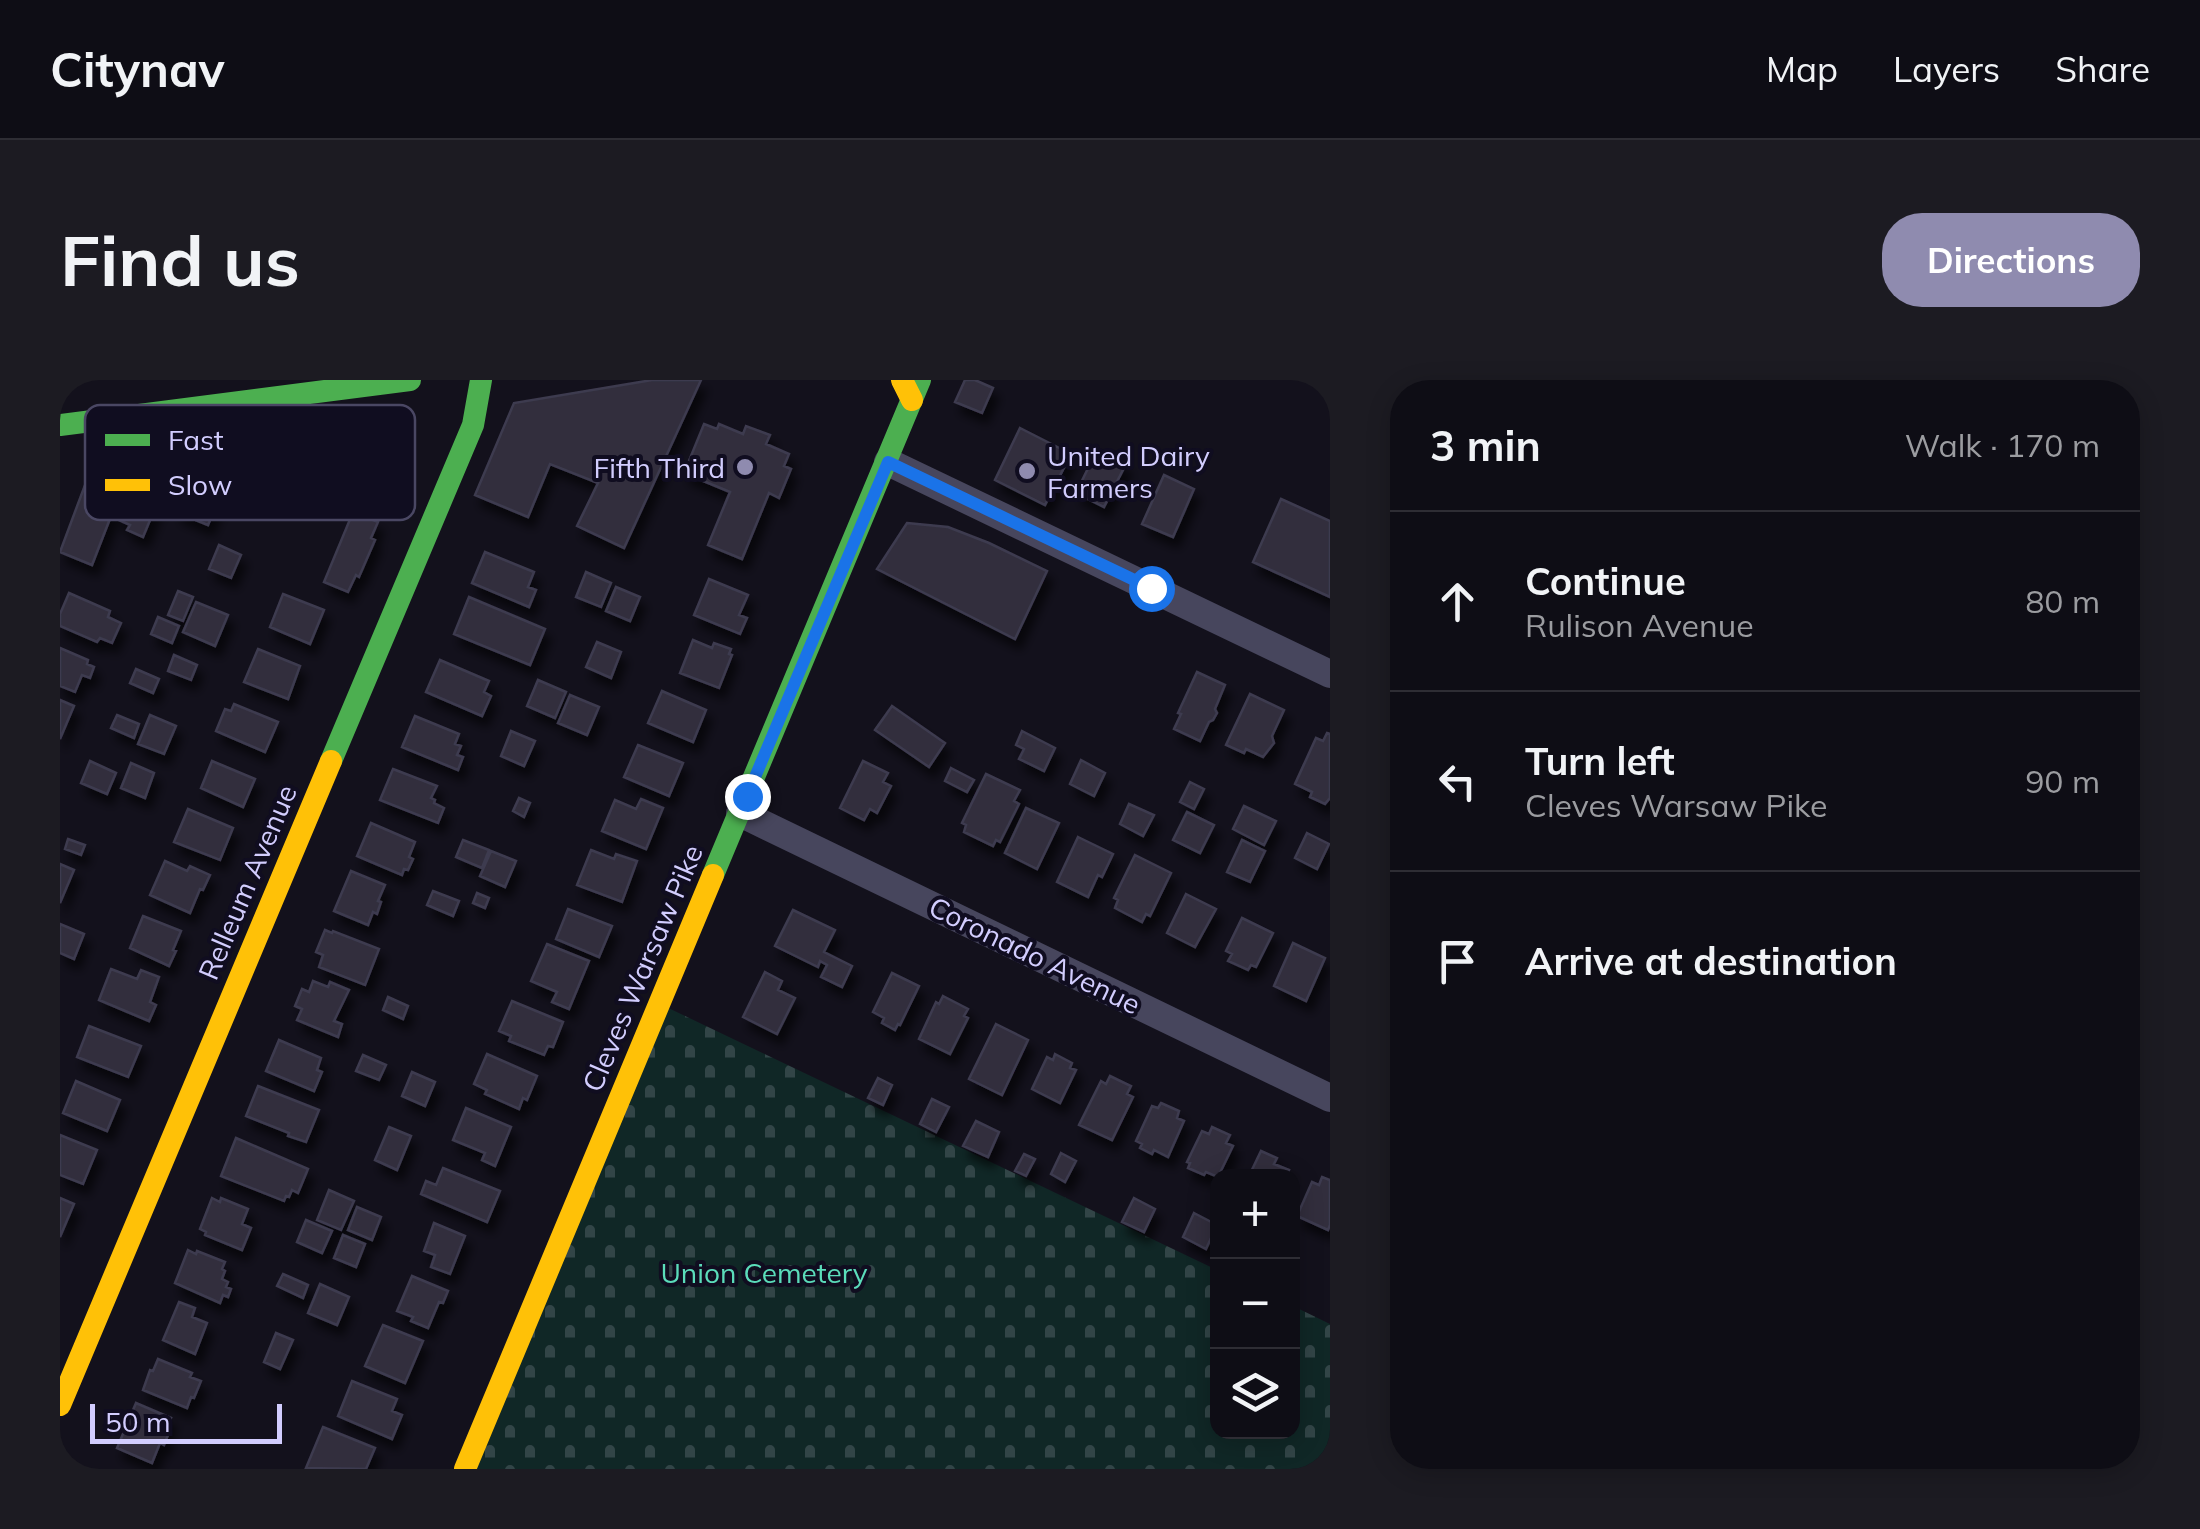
<!DOCTYPE html>
<html lang="en">
<head>
<meta charset="utf-8">
<style>
	:root { --surface:#0e0d15; --page:#1c1b22; --text:#f1f3f6; --muted:#9b9ca0; --line:#2e2d34; --accent:#8f8baf }
	body { margin:0; font-family:Mulish,sans-serif; background:var(--page); color:var(--text) }
	.controls { position:absolute; right:30px; bottom:30px; display:grid; overflow:hidden; border-radius:20px; box-shadow:0 5px 25px #0003 }
	.controls button { width:90px; height:90px; display:grid; place-items:center; padding:0; border:0; border-bottom:2px solid var(--line); background:var(--surface); color:var(--text); font:50px sans-serif }
	.scale { position:absolute; left:30px; bottom:25px; width:192px; box-sizing:border-box; padding-left:10px; border:5px solid #d2cdfe; border-top:0; font-size:28px; line-height:35px; white-space:nowrap; color:#d2cdfe; -webkit-text-stroke:8px #100d20; paint-order:stroke }
	.stop { position:absolute; width:30px; height:30px; margin:-22px; border:8px solid #1a73e8; border-radius:50%; background:#fff }
	.stop.end { background:#1a73e8; border-color:#fff; box-shadow:0 2px 10px #0008 }
	.list { margin:0; padding:0; list-style:none }
	h2 { display:flex; justify-content:space-between; align-items:center; height:130px; margin:0; padding:0 40px; font-size:42px }
	h2 small { font-size:32px; font-weight:400; color:var(--muted) }
	.list li { display:grid; grid-template-columns:65px 1fr auto; gap:30px; align-items:center; box-sizing:border-box; height:180px; padding:0 40px; border-top:2px solid var(--line) }
	.list b { display:block; font-size:38px; white-space:nowrap }
	.list p { margin:0; font-size:32px; white-space:nowrap; color:var(--muted) }
	.list em { font-size:32px; font-style:normal; color:var(--muted) }
	.icon { flex:none; width:55px; height:55px; fill:none; stroke:currentColor; stroke-width:2; stroke-linecap:round; stroke-linejoin:round }
	.map { position:relative; flex:none; width:1270px; height:1089px; overflow:hidden; border-radius:40px }
	header { display:flex; align-items:center; gap:60px; box-sizing:border-box; height:140px; padding:0 50px; background:var(--surface); border-bottom:2px solid var(--line) }
	header strong { font-size:48px }
	nav { display:flex; gap:55px; margin-inline-start:auto; font-size:35px }
	.intro { display:flex; align-items:center; justify-content:space-between; box-sizing:border-box; height:240px; padding:0 60px }
	h1 { margin:0; font-size:70px }
	.button { padding:25px 45px; border-radius:40px; background:var(--accent); color:#fff; font-size:35px; font-weight:700 }
	main { display:flex; gap:60px; padding:0 60px }
	aside { flex:1; background:var(--surface); border-radius:40px; box-shadow:0 5px 25px #0003 }
	.map>svg:first-child { display:block }
	.cemetery { fill:url(#cemetery-stones) }
	.building { fill:#312f3e; stroke:#3e3b4f; stroke-width:2.5; filter:url(#shadow) }
	.lines { fill:none; stroke-linecap:round; stroke-linejoin:round }
	.street { stroke:#47465d; stroke-width:28 }
	.fast { stroke:#4caf50; stroke-width:22 }
	.slow { stroke:#ffc107; stroke-width:22 }
	.route { stroke:#1a73e8; stroke-width:12 }
	.poi-dot { fill:#8f8baf; stroke:#100d20; stroke-width:4 }
	.labels { text-anchor:middle; dominant-baseline:central; stroke-width:8; stroke-linejoin:round; paint-order:stroke }
	.poi-label { font-size:28px; fill:#d2cdfe; stroke:#100d20; text-anchor:start }
	.street-label { font-size:28px; fill:#d2cdfe; stroke:#100d20 }
	.park-label { font-size:28px; fill:#5bdcba; stroke:#100d20 }
	.key { fill:#100d20; stroke:#4a4763; stroke-width:2.5 }
	.key-label { font-size:28px; fill:#d2cdfe }
</style>
</head>
<body>
<header>
<strong>Citynav</strong>
<nav><a>Map</a><a>Layers</a><a>Share</a></nav>
</header>
<div class="intro"><h1>Find us</h1><a class="button">Directions</a></div>
<main>
<div class="map">
<svg width="1270" height="1089" viewBox="0 0 1270 1089">
	<defs>
		<pattern id="cemetery-stones" width="16" height="16" patternUnits="userSpaceOnUse" patternTransform="scale(2.5)"><rect width="16" height="16" fill="#102726"/><path d="M2 7V4a2 2 0 0 1 4 0v3zM10 15v-3a2 2 0 0 1 4 0v3z" fill="#324547"/></pattern>
		<filter id="shadow"><feDropShadow dx="5.5" dy="10" stdDeviation="5" flood-color="#0009"/></filter>
	</defs>
	<rect width="100%" height="100%" fill="#13111c"/>
	<path class="cemetery" d="M 600,624 L 1157,890 L 1158,1052 L 1232,1052 L 1233,926 L 1270,944 L 1270,1089 L 405,1089 Z"/>
	<path class="building" d="M 592,0 L 641,0 L 564,168 L 517,146 L 538,103 L 490,84 L 468,137 L 415,115 L 454,23 Z
		M 905,0 L 915,0 L 933,8 L 922,33 L 895,22 Z
		M 644,44 L 657,49 L 659,44 L 683,54 L 686,46 L 710,55 L 706,64 L 729,74 L 724,86 L 731,89 L 719,118 L 709,113 L 682,179 L 648,165 L 670,112 L 624,93 Z
		M 960,48 L 1011,74 L 985,125 L 935,100 Z
		M 1037,70 L 1066,84 L 1044,127 L 1016,113 Z
		M 147,83 L 169,93 L 148,145 L 116,132 L 132,91 L 142,95 Z
		M 1104,95 L 1134,109 L 1113,157 L 1082,144 Z
		M 28,97 L 57,108 L 54,116 L 58,118 L 32,185 L 0,172 Z
		M 73,99 L 102,111 L 83,157 L 67,150 L 70,145 L 57,139 Z
		M 1221,119 L 1270,141 L 1270,217 L 1193,182 Z
		M 293,132 L 318,142 L 311,158 L 315,160 L 299,197 L 296,195 L 288,212 L 264,202 Z
		M 847,143 L 888,147 L 929,163 L 987,191 L 955,259 L 817,189 Z
		M 159,165 L 181,175 L 171,198 L 149,189 Z
		M 425,172 L 474,192 L 468,207 L 476,210 L 469,227 L 412,203 Z
		M 526,192 L 551,203 L 541,227 L 516,217 Z
		M 649,199 L 688,215 L 679,235 L 687,238 L 680,254 L 634,235 Z
		M 556,207 L 580,217 L 570,241 L 546,231 Z
		M 118,211 L 133,217 L 123,241 L 108,235 Z
		M 9,213 L 50,231 L 48,237 L 61,243 L 52,263 L 40,258 L 37,262 L 0,246 L 0,234 Z
		M 223,214 L 264,230 L 250,264 L 210,247 Z
		M 409,217 L 485,249 L 470,285 L 394,254 Z
		M 136,222 L 168,235 L 155,266 L 123,252 Z
		M 98,237 L 119,246 L 112,263 L 91,254 Z
		M 633,260 L 652,268 L 654,263 L 671,269 L 669,274 L 672,275 L 659,308 L 620,293 Z
		M 537,262 L 561,272 L 551,298 L 526,287 Z
		M 0,268 L 28,280 L 27,284 L 34,287 L 30,298 L 22,295 L 15,312 L 0,306 Z
		M 198,269 L 240,286 L 228,319 L 184,302 Z
		M 114,275 L 137,285 L 131,300 L 108,291 Z
		M 380,280 L 429,301 L 424,312 L 431,316 L 422,336 L 366,312 Z
		M 76,289 L 99,299 L 93,313 L 70,303 Z
		M 1137,292 L 1165,305 L 1155,329 L 1157,333 L 1153,340 L 1149,342 L 1140,361 L 1114,349 L 1121,334 L 1118,333 Z
		M 478,300 L 506,312 L 495,338 L 467,326 Z
		M 602,311 L 646,330 L 633,362 L 588,343 Z
		M 1190,314 L 1224,330 L 1212,356 L 1214,363 L 1203,377 L 1186,369 L 1184,373 L 1166,365 Z
		M 510,315 L 539,327 L 527,355 L 498,343 Z
		M 0,320 L 14,326 L 0,359 Z
		M 174,324 L 218,342 L 205,372 L 156,351 L 165,329 L 171,331 Z
		M 832,326 L 885,363 L 869,387 L 815,350 Z
		M 57,335 L 79,344 L 74,358 L 51,348 Z
		M 90,335 L 116,346 L 104,374 L 78,364 Z
		M 355,336 L 399,354 L 395,364 L 401,366 L 397,375 L 403,377 L 398,390 L 342,367 Z
		M 451,351 L 475,361 L 464,386 L 441,376 Z
		M 962,351 L 995,368 L 984,391 L 959,379 L 964,369 L 956,365 Z
		M 1267,353 L 1270,354 L 1270,418 L 1265,424 L 1250,417 L 1252,412 L 1235,404 L 1256,358 L 1263,361 Z
		M 578,365 L 623,383 L 609,416 L 564,397 Z
		M 1021,380 L 1045,393 L 1034,416 L 1010,404 Z
		M 30,381 L 56,393 L 47,414 L 21,403 Z
		M 152,381 L 195,399 L 183,427 L 141,408 Z
		M 803,381 L 828,393 L 823,402 L 831,406 L 817,433 L 810,429 L 804,440 L 780,428 Z
		M 71,383 L 94,393 L 85,418 L 61,408 Z
		M 891,388 L 914,400 L 907,412 L 885,401 Z
		M 333,389 L 377,406 L 371,418 L 375,420 L 374,423 L 384,428 L 378,443 L 320,420 Z
		M 926,394 L 960,410 L 954,421 L 959,424 L 940,462 L 936,460 L 933,466 L 904,452 L 906,445 L 902,443 Z
		M 1130,402 L 1144,409 L 1134,429 L 1120,422 Z
		M 459,418 L 470,423 L 464,437 L 453,431 Z
		M 581,419 L 603,428 L 586,469 L 542,451 L 555,420 L 576,429 Z
		M 1069,424 L 1094,435 L 1083,456 L 1060,444 Z
		M 1184,426 L 1216,441 L 1204,465 L 1173,449 Z
		M 966,428 L 999,443 L 977,489 L 945,473 Z
		M 128,429 L 173,448 L 160,480 L 114,462 Z
		M 1127,432 L 1154,445 L 1140,473 L 1113,460 Z
		M 311,443 L 355,462 L 349,477 L 353,479 L 348,490 L 344,489 L 342,495 L 297,476 Z
		M 1247,453 L 1269,464 L 1257,489 L 1235,478 Z
		M 1018,457 L 1053,474 L 1042,497 L 1038,495 L 1028,517 L 997,502 Z
		M 8,459 L 25,465 L 21,475 L 5,469 Z
		M 403,460 L 429,470 L 422,488 L 396,477 Z
		M 1182,460 L 1205,471 L 1190,502 L 1167,492 Z
		M 531,470 L 554,479 L 556,474 L 577,481 L 562,522 L 517,505 Z
		M 431,471 L 456,481 L 445,507 L 420,496 Z
		M 1075,475 L 1111,493 L 1090,536 L 1086,534 L 1082,542 L 1055,528 L 1058,520 L 1054,518 Z
		M 105,481 L 127,491 L 130,486 L 150,495 L 143,510 L 140,509 L 130,533 L 90,515 Z
		M 0,484 L 14,490 L 0,523 Z
		M 291,491 L 325,505 L 318,521 L 321,522 L 317,534 L 313,532 L 308,545 L 274,531 Z
		M 373,511 L 399,521 L 393,536 L 367,525 Z
		M 417,513 L 429,518 L 425,528 L 413,523 Z
		M 1126,514 L 1156,529 L 1135,567 L 1107,553 Z
		M 508,529 L 552,546 L 539,577 L 496,559 Z
		M 733,530 L 775,550 L 764,572 L 792,586 L 782,607 L 761,597 L 767,585 L 760,581 L 758,587 L 715,566 Z
		M 83,536 L 121,551 L 113,570 L 116,571 L 109,586 L 70,568 Z
		M 1182,538 L 1213,553 L 1196,587 L 1191,585 L 1188,590 L 1168,581 L 1172,574 L 1166,571 Z
		M 0,544 L 24,554 L 14,579 L 0,573 Z
		M 265,550 L 272,553 L 273,551 L 319,569 L 305,605 L 259,587 L 263,575 L 256,572 Z
		M 1233,563 L 1265,578 L 1246,621 L 1214,606 Z
		M 487,564 L 529,581 L 509,629 L 492,622 L 497,612 L 471,601 Z
		M 51,589 L 77,599 L 81,590 L 99,597 L 90,622 L 96,625 L 89,641 L 39,620 Z
		M 705,592 L 722,601 L 718,610 L 735,618 L 717,654 L 683,637 Z
		M 832,593 L 859,606 L 840,645 L 838,644 L 835,650 L 822,643 L 824,638 L 813,632 Z
		M 253,601 L 268,607 L 270,602 L 289,610 L 274,641 L 282,644 L 278,657 L 237,640 L 242,629 L 235,626 L 242,609 L 249,612 Z
		M 883,616 L 908,629 L 904,636 L 908,638 L 890,674 L 859,659 L 876,622 L 879,624 Z
		M 328,617 L 348,626 L 343,639 L 323,630 Z
		M 452,621 L 503,642 L 493,667 L 488,666 L 484,675 L 449,661 L 451,656 L 439,651 Z
		M 936,644 L 968,660 L 942,715 L 909,699 Z
		M 29,646 L 81,666 L 68,697 L 17,677 Z
		M 219,660 L 261,678 L 257,690 L 262,692 L 254,711 L 206,691 Z
		M 427,674 L 477,696 L 467,720 L 463,718 L 459,729 L 425,714 L 427,710 L 414,704 Z
		M 995,674 L 1012,683 L 1010,688 L 1016,690 L 1000,723 L 972,709 L 987,677 L 993,680 Z
		M 303,675 L 326,685 L 319,700 L 296,691 Z
		M 352,692 L 375,702 L 365,726 L 342,716 Z
		M 1050,696 L 1071,706 L 1067,714 L 1073,717 L 1052,760 L 1019,745 L 1041,701 L 1046,704 Z
		M 818,698 L 832,705 L 823,725 L 808,718 Z
		M 16,701 L 60,720 L 47,751 L 3,733 Z
		M 198,706 L 259,730 L 246,762 L 228,756 L 229,753 L 186,736 Z
		M 872,719 L 889,727 L 876,752 L 860,744 Z
		M 1101,723 L 1119,731 L 1117,738 L 1124,741 L 1108,777 L 1094,770 L 1092,774 L 1080,768 L 1082,764 L 1076,761 L 1092,726 L 1098,728 Z
		M 406,728 L 451,747 L 435,786 L 422,780 L 425,773 L 393,760 Z
		M 916,741 L 939,752 L 928,777 L 903,766 Z
		M 329,747 L 351,756 L 337,790 L 315,780 Z
		M 1152,747 L 1170,755 L 1166,763 L 1173,766 L 1158,797 L 1146,792 L 1144,795 L 1128,788 L 1130,783 L 1127,782 L 1142,751 L 1149,754 Z
		M 0,755 L 37,770 L 23,804 L 0,795 Z
		M 176,758 L 248,789 L 238,813 L 232,810 L 229,817 L 226,816 L 224,821 L 161,796 Z
		M 1201,771 L 1217,778 L 1214,784 L 1229,790 L 1226,796 L 1189,796 Z
		M 1001,773 L 1016,781 L 1005,802 L 991,794 Z
		M 964,774 L 975,779 L 966,796 L 955,791 Z
		M 383,788 L 440,811 L 427,842 L 361,814 L 366,801 L 376,805 Z
		M 1262,797 L 1270,800 L 1270,845 L 1268,850 L 1237,836 L 1252,802 L 1259,805 Z
		M 269,810 L 294,821 L 281,850 L 257,840 Z
		M 0,818 L 14,824 L 0,857 Z
		M 152,818 L 160,822 L 161,818 L 188,829 L 182,844 L 191,848 L 182,870 L 145,855 L 146,852 L 140,849 Z
		M 1074,818 L 1095,829 L 1084,852 L 1062,842 Z
		M 297,827 L 321,837 L 312,860 L 288,850 Z
		M 1134,833 L 1157,845 L 1146,869 L 1123,857 Z
		M 246,840 L 272,851 L 262,873 L 237,862 Z
		M 374,843 L 405,856 L 390,894 L 371,887 L 375,875 L 364,871 Z
		M 283,855 L 305,864 L 296,887 L 274,878 Z
		M 128,870 L 136,874 L 137,871 L 165,882 L 162,889 L 165,891 L 162,899 L 168,902 L 166,907 L 171,909 L 168,917 L 163,915 L 160,923 L 115,903 Z
		M 223,894 L 248,905 L 243,918 L 217,906 Z
		M 352,896 L 388,911 L 383,923 L 379,922 L 368,948 L 351,941 L 353,937 L 337,931 Z
		M 260,904 L 289,917 L 277,945 L 248,933 Z
		M 119,922 L 135,928 L 132,937 L 147,943 L 135,974 L 103,960 Z
		M 323,945 L 363,961 L 345,1003 L 305,986 Z
		M 216,953 L 233,960 L 220,989 L 204,982 Z
		M 98,979 L 132,993 L 130,997 L 141,1001 L 134,1018 L 131,1017 L 127,1028 L 83,1010 L 90,990 L 93,991 Z
		M 292,1001 L 337,1019 L 332,1031 L 342,1035 L 332,1059 L 278,1036 Z
		M 76,1023 L 111,1038 L 104,1053 L 108,1055 L 104,1065 L 100,1063 L 92,1083 L 57,1068 Z
		M 263,1047 L 315,1068 L 306,1089 L 246,1088 Z"/>
	<g class="lines">
		<path class="street" d="M 828,82 L 1270,294
			M 680,433 L 1270,718"/>
		<path class="fast" d="M 0,45 L 350,0
			M 271,381 L 413,45 L 421,0
			M 653,495 L 860,0"/>
		<path class="slow" d="M 842,0 L 852,20
			M 0,1025 L 271,381
			M 405,1089 L 653,495"/>
	</g>
	<g class="lines">
		<path class="route" d="M 687,416 L 828,82 L 1091,208"/>
	</g>
	<g class="poi-dot">
		<circle cx="685" cy="87" r="10"/>
		<circle cx="967" cy="91" r="10"/>
	</g>
	<g class="labels">
		<g class="poi-label">
			<text x="987" y="75">United Dairy<tspan x="987" dy="32">Farmers</tspan></text>
			<text x="665" y="87" text-anchor="end">Fifth Third</text>
		</g>
		<g class="street-label">
			<text transform="translate(187 502) rotate(-67)">Relleum Avenue</text>
			<text transform="translate(975 575) rotate(26)">Coronado Avenue</text>
			<text transform="translate(582 588) rotate(-67)">Cleves Warsaw Pike</text>
		</g>
		<g class="park-label">
			<text x="704" y="892">Union Cemetery</text>
		</g>
	</g>
	<rect x="25" y="25" width="330" height="115" rx="15" class="key"/>
	<rect x="45" y="54" width="45" height="12" fill="#4caf50"/>
	<rect x="45" y="99" width="45" height="12" fill="#ffc107"/>
	<g class="key-label">
		<text x="108" y="70">Fast</text>
		<text x="108" y="115">Slow</text>
	</g>
</svg>
<div class="controls">
<button>+</button>
<button>−</button>
<button><svg class="icon" aria-label="layers" viewBox="0 0 24 24"><path d="M12 4l9 5-9 5-9-5zM3 14l9 5 9-5"/></svg></button>
</div>
<div class="scale">50 m</div>
<div class="stop" style="left:1091px;top:208px"></div>
<div class="stop end" style="left:687px;top:416px"></div>
</div>
<aside>
<h2>3 min<small>Walk · 170 m</small></h2>
<ul class="list">
<li><svg class="icon" aria-label="ahead" viewBox="0 0 24 24"><path d="M12 20V5M6 11l6-6 6 6"/></svg><div><b>Continue</b><p>Rulison Avenue</p></div><em>80 m</em></li>
<li><svg class="icon" aria-label="left" viewBox="0 0 24 24"><path d="M17 20v-9H6M10 6l-5 5 5 5"/></svg><div><b>Turn left</b><p>Cleves Warsaw Pike</p></div><em>90 m</em></li>
<li><svg class="icon" aria-label="arrive" viewBox="0 0 24 24"><path d="M6 21V4h12l-3 4 3 4H6"/></svg><div><b>Arrive at destination</b></div></li>
</ul>
</aside>
</main>
</body>
</html>
